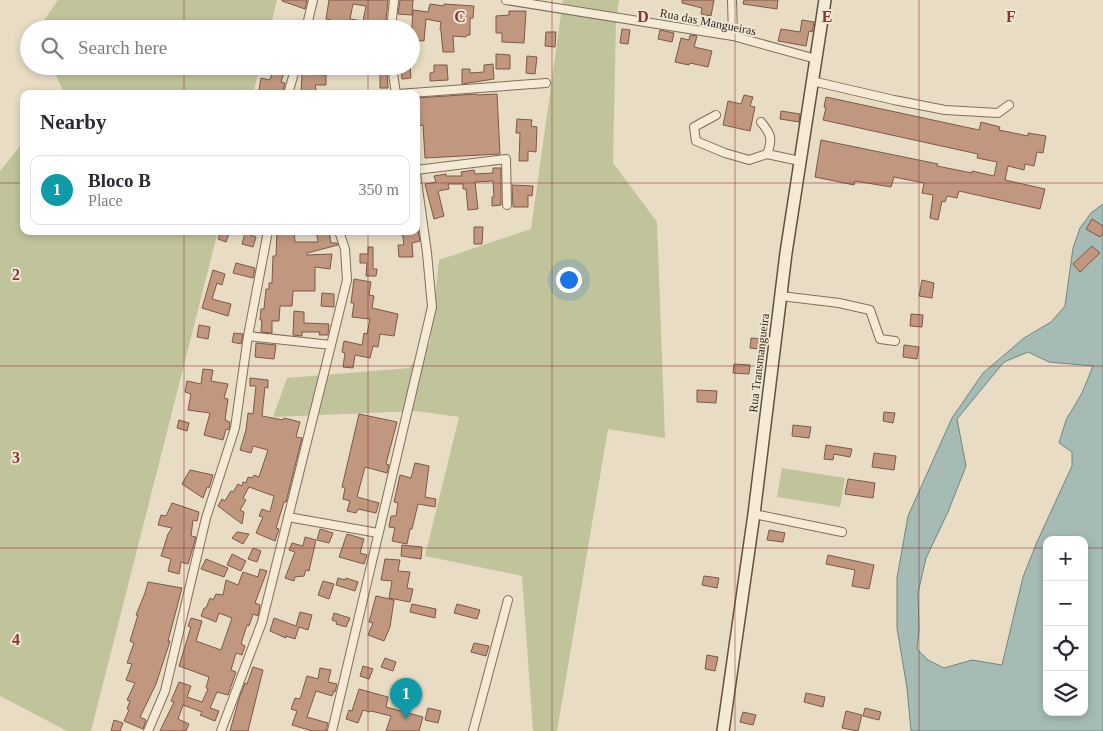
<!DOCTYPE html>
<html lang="en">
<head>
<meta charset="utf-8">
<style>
	:root { --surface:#fff; --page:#f7f7f7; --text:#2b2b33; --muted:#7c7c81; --line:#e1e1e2; --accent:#db2777 }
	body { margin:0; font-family:Georgia,serif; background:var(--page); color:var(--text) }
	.controls { position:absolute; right:15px; bottom:15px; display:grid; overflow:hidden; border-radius:10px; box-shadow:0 2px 8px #0003 }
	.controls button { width:45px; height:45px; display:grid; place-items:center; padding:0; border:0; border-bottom:1px solid var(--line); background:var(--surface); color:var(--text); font:25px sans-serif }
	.you { position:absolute; left:568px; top:279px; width:18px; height:18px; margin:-12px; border:4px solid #fff; border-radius:50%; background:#1a73e8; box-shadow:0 0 0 8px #1a73e833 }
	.badge { display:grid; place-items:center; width:32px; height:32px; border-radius:50%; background:var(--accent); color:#fff; font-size:16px; font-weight:700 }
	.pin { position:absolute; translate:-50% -41px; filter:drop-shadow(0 1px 2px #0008) }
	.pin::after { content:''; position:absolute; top:26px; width:18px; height:15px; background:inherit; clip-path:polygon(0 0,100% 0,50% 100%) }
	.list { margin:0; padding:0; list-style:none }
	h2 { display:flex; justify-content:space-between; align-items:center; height:65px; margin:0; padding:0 20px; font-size:21px }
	h2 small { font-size:16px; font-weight:400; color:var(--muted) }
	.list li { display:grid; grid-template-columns:32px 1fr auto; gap:15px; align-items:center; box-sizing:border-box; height:70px; margin:0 10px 10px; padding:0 10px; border:1px solid var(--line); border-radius:10px }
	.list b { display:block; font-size:19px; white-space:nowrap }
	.list p { margin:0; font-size:16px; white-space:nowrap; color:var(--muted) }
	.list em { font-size:16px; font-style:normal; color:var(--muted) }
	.icon { flex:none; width:28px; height:28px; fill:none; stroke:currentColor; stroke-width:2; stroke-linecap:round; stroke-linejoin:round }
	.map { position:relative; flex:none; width:1103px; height:731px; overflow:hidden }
	.search { position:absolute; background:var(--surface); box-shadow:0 2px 8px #0003; left:20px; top:20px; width:400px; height:55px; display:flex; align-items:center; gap:12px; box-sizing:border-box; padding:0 18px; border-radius:28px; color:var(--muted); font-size:19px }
	.panel { position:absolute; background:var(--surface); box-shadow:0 2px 8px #0003; left:20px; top:90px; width:400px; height:145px; border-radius:10px }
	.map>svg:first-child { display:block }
	.green { fill:#c1c49a }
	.water { fill:#a5bbb4; stroke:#6e8880; fill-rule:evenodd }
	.building { fill:#c1987f; stroke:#7c5946; fill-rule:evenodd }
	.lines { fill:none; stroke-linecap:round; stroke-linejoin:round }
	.street-casing { stroke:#806e5d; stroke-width:10 }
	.secondary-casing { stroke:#625040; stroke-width:14 }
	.street { stroke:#f4ead6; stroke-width:8 }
	.secondary { stroke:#f4ead6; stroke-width:11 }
	.grid { fill:none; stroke:#873539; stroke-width:1; stroke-opacity:0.55 }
	.labels { text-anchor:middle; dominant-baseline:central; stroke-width:4; stroke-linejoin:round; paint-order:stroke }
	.street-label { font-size:12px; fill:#32271f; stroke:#f0e6d3 }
	.grid-label { font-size:16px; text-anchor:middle; font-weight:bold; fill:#873539; stroke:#f0e6d3; stroke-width:4; stroke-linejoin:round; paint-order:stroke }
</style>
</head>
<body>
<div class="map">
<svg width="1103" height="731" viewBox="0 0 1103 731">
	<rect width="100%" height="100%" fill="#e8dcc4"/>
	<path class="green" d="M 58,0 L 277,0 L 270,29 L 38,29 Z
		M 563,0 L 619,0 L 616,21 L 613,163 L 657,222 L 665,438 L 608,429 L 557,731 L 533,731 L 522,576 L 425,556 L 459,417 L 416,411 L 273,417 L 287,378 L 409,368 L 430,343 L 439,260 L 531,229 Z
		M 51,66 L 260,66 L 253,94 L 63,94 L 64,92 Z
		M 24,141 L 24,231 L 218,231 L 91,731 L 67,731 L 0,696 L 0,171 Z
		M 782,468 L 845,478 L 840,507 L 777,497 Z"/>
	<path class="water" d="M 1103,204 L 1103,731 L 911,731 L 907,688 L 897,628 L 897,578 L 908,516 L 952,418 L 983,373 L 1024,338 L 1051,322 L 1065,306 L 1073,248 L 1080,228 L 1091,213 ZM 1028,352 L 1049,362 L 1093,366 L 1082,393 L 1066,420 L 1059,443 L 1072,452 L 1072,466 L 1037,542 L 1023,577 L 1002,665 L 972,660 L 944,668 L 928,660 L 917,649 L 919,628 L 918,593 L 926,558 L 948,512 L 966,466 L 957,419 L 1004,362 ZM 1047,540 L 1084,540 L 1084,712 L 1047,712 Z"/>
	<path class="building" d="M 282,0 L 307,0 L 305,9 L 282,1 Z
		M 329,0 L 388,0 L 385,29 L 333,29 L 335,21 L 326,19 ZM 353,4 L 366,6 L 363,21 L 350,19 Z
		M 400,0 L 413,0 L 412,15 L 398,14 Z
		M 682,0 L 714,0 L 711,16 L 701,14 L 702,8 L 682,3 Z
		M 744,0 L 778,0 L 777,9 L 743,4 Z
		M 430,4 L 444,6 L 444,4 L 474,6 L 473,18 L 470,18 L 470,35 L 467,35 L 466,37 L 453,36 L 454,52 L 443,52 L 441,31 L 440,30 L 441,22 L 426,19 L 424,41 L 411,40 L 413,10 L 428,12 Z
		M 509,11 L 526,11 L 524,43 L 502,42 L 502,33 L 496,33 L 496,16 L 509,15 Z
		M 802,20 L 814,22 L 812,32 L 809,31 L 806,46 L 778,41 L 781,29 L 800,32 Z
		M 622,29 L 630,30 L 628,44 L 620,43 Z
		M 660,30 L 674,33 L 672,42 L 658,39 Z
		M 546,32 L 556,32 L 555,47 L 545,46 Z
		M 690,35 L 697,36 L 694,47 L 712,51 L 708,67 L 690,63 L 689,65 L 675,62 L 681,38 L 689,40 Z
		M 496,54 L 510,55 L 510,69 L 496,69 Z
		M 527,56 L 537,57 L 535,74 L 526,73 Z
		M 493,64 L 494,79 L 462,84 L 462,69 L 470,69 L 470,73 L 484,72 L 484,65 Z
		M 434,65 L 447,65 L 448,80 L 430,81 L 430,73 L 434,72 Z
		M 274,66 L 286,66 L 281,82 L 285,83 L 282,94 L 263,94 L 264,92 L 259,90 L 261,78 L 270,80 Z
		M 401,66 L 410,66 L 411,78 L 402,79 Z
		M 380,72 L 387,72 L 388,88 L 380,88 Z
		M 302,74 L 326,75 L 326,85 L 315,85 L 317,94 L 301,94 Z
		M 477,94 L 477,95 L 497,94 L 500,154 L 425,158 L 423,125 L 416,126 L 416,98 Z
		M 744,95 L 753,97 L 750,106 L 755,107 L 750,131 L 723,125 L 728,101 L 741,104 Z
		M 826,97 L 979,130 L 981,122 L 1000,127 L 999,130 L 1028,136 L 1028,133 L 1046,136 L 1043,153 L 1037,152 L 1034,166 L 1025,164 L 1024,170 L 1008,166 L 1005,180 L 1045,189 L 1040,209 L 959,191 L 957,198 L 947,196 L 945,202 L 942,201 L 938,220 L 930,218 L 933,195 L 922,193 L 924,183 L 894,177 L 891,187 L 855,181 L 854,185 L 815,177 L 821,140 L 938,164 L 937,166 L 972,173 L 972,171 L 994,176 L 997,162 L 977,158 L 978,154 L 823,120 L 826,108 L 824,107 Z
		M 781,111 L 800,114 L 799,122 L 780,119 Z
		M 517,119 L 532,120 L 531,126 L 537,127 L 536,152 L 528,151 L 528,161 L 519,161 L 520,133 L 516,133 Z
		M 493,168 L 501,168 L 501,205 L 492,206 L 492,197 L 494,197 L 493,181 L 475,182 L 478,209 L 468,210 L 466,189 L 463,189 L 463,184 L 448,184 L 449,189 L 438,191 L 444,216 L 434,219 L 425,184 L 436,182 L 434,176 L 446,174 L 446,176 L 462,176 L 461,172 L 474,170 L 475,174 L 493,173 Z
		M 512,185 L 533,186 L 532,196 L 528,195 L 528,207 L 513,207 Z
		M 1092,219 L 1103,226 L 1103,233 L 1100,237 L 1086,229 Z
		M 474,227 L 483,227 L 482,244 L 474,244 Z
		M 221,231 L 230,231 L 226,242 L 218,239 Z
		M 277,231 L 294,231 L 295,242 L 318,242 L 316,231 L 329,231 L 331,243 L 337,243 L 338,245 L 307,253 L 307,255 L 332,254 L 330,269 L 315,267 L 315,291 L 293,291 L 292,306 L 280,306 L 279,321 L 272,321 L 272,333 L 261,332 L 262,320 L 260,320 L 261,309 L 264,309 L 266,289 L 269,289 L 269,283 L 272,283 L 273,256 L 276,256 Z
		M 402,231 L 418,231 L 420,241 L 412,243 L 413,257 L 399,257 L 398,245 L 404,245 Z
		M 245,233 L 256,237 L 253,247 L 242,244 Z
		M 1092,246 L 1100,253 L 1080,272 L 1073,264 Z
		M 368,247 L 373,247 L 373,269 L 377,269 L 376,276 L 366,276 L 367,263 L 360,263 L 360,254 L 368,254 Z
		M 236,263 L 255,268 L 253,278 L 233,273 Z
		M 213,270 L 225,274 L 222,285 L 217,283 L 212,299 L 231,304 L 228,316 L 202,308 Z
		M 354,279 L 371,282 L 369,295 L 374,296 L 372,308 L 398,314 L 394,336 L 380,334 L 378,347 L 373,346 L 370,358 L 355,355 L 353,368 L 343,367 L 345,353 L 342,352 L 344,341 L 362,345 L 364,333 L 367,334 L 370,319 L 352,317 L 354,303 L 351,303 Z
		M 922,280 L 934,283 L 932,298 L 919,296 Z
		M 322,293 L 334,294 L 334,307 L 321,306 Z
		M 294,311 L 304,312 L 304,323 L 329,324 L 328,335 L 319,335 L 320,332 L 302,332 L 302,336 L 293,335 Z
		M 911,314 L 923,315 L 922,327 L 910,326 Z
		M 199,325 L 210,327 L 208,339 L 197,337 Z
		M 234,333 L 243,334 L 241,344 L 232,342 Z
		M 751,338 L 762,339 L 760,349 L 750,348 Z
		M 256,343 L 276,345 L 274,359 L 255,357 Z
		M 904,345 L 919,347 L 917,359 L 903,357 Z
		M 734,364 L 750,365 L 749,374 L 733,373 Z
		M 203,369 L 213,370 L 211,381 L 228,384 L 224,398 L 228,399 L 225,420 L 230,422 L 229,430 L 226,429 L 223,440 L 204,435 L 210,413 L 188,410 L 191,394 L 185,392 L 187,381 L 201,384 Z
		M 250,378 L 268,380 L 268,388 L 265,387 L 262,416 L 283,420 L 284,418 L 300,422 L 296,437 L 302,438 L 286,502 L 284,502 L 276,528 L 279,529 L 275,541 L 256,533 L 263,517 L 259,516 L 262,509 L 270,512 L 274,496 L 249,487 L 243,498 L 246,500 L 240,510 L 244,512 L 242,524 L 218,506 L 222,499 L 225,501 L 231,491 L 233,492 L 238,484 L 242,486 L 243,482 L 246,483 L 248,477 L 252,478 L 254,475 L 259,477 L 268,450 L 253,446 L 251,453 L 240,450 L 246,430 L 248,413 L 253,414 L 256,386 L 250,386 Z
		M 697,390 L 717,391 L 716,403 L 697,402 Z
		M 884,412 L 895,413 L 893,423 L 883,421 Z
		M 359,414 L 397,422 L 386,464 L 389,465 L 387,473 L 365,467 L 357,497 L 379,503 L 376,513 L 358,509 L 356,513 L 347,511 L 350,501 L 343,499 L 345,488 L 342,487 Z
		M 179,420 L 189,423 L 187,431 L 177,428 Z
		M 793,425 L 811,427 L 809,438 L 792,436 Z
		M 826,445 L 852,449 L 850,457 L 834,454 L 833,460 L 824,459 Z
		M 874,453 L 896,456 L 894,470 L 872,467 Z
		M 415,463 L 429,466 L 425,497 L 436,499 L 435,507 L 418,504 L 412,529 L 410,529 L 407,544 L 392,541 L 395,528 L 389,527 L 391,516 L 396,516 L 398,503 L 394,502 L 400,475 L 411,478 Z
		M 190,470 L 213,475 L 209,488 L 207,487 L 203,498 L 182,484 Z
		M 848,479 L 875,483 L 873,498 L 845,494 Z
		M 172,503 L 199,512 L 197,521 L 193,520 L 191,536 L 196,537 L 188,564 L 181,562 L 179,574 L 168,571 L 171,559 L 161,556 L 168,534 L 172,528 L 158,525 L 161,515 L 166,516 Z
		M 320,529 L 333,533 L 329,543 L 317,540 Z
		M 769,530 L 785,533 L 783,542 L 767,540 Z
		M 237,532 L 249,534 L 243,544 L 232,538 Z
		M 347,534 L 364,539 L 360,553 L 367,555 L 364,564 L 339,557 Z
		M 305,537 L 316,540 L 309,571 L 306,570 L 304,576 L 295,577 L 294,581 L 285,578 L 295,552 L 289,550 L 292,543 L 303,546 Z
		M 402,545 L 422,547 L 421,559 L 401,556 Z
		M 253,548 L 261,551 L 257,562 L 248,559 Z
		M 232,554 L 246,561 L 241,571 L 227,565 Z
		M 828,555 L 874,565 L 869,589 L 852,586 L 855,570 L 826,564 Z
		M 206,559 L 228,568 L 224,577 L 201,569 Z
		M 385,559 L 400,560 L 398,571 L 410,572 L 407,588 L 413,589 L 410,602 L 389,598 L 392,581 L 381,580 Z
		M 260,569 L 267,571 L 255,603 L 260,605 L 258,616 L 253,614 L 249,626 L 247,625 L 241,644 L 245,646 L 242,655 L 236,653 L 231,670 L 236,672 L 228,695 L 217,692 L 210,708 L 219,711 L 215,721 L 200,715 L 202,712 L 183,705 L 178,719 L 189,724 L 186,731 L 160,731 L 174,702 L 171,701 L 179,682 L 191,686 L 187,697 L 202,702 L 208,689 L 206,688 L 209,677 L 179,666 L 191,627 L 188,626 L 191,618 L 202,621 L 196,641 L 221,650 L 232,618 L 219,613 L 216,622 L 201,616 L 204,608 L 206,608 L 210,598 L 213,600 L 216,594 L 223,595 L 226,580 L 238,585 L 243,572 L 258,577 Z
		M 704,576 L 719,578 L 717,588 L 702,585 Z
		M 338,578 L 345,580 L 346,578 L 358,582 L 355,591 L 336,585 Z
		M 323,581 L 334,584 L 329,599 L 318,595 Z
		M 148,582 L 182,588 L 168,641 L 170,641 L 156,684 L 140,717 L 146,720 L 143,729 L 124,721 L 129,710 L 127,709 L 130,701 L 127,700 L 135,683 L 126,680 L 132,664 L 127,663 L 134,643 L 130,641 L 138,615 L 136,615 L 145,593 Z
		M 376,596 L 394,600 L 390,627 L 384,641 L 368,635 L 373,623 L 369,622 Z
		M 412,604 L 436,609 L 435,618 L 410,612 Z
		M 457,604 L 480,610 L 477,619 L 454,613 Z
		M 300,612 L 312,615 L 308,630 L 299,627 L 295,639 L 286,636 L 286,638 L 270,631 L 274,618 L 296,626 Z
		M 334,613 L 350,618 L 346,627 L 336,624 L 337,622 L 332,620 Z
		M 474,643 L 489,646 L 486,656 L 471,652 Z
		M 707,655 L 718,657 L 715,671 L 705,669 Z
		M 385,658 L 396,662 L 393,671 L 381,667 Z
		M 363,666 L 373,669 L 369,679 L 360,676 Z
		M 253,667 L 263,670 L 248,731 L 230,731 L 239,699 L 245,683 L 247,684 Z
		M 320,668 L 331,670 L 328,682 L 337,684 L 335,692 L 334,691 L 332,696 L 316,691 L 307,717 L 328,723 L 326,731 L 312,731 L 292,725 L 297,711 L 291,709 L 295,698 L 300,699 L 307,676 L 318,679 Z
		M 359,689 L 388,697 L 386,707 L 423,717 L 419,731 L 386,731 L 391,716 L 371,711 L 370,712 L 363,710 L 358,723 L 346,719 L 349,710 L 352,711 Z
		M 806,693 L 825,697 L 823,707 L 804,702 Z
		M 428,708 L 441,711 L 438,723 L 425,720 Z
		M 865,708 L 881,712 L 879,720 L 863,716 Z
		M 846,711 L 862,715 L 858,731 L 842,728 Z
		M 743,712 L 756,715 L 753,725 L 740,722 Z
		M 114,720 L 123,723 L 120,731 L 111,731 Z"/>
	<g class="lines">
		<g class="street-casing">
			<path id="street" d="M 506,0 L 733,36 L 816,59
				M 732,0 L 733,36
				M 306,29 L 313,0
				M 391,29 L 394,0
				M 392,66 L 396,94
				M 812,81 L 894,100 L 945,110 L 998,113 L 1009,105
				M 288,94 L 296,66
				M 398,94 L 546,83
				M 716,115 L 694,127 L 696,141 L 725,153 L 749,160 L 767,154 L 800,161
				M 761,122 C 771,134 773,139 767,154
				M 416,170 L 506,159 L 507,205
				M 781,296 L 839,303 L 870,310 L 880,339 L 895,341
				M 248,336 L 331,345 L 347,280 L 345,249 L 339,231
				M 754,514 L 842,532
				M 288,517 L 378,533
				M 148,731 L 165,691 L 206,518 L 235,428 L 248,336 L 268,231
				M 221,731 L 262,622 L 331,345
				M 332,731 L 432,307 L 427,253 L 416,174
				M 473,731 L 508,600"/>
		</g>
		<g class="secondary-casing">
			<path id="secondary" d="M 723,731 L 754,514 L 786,253 L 825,0"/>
		</g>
		<use href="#street" class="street"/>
		<use href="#secondary" class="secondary"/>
	</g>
	<path class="grid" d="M 184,0 L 184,29M 368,0 L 368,29M 552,0 L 552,731M 735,0 L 735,731M 919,0 L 919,731M 184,66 L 184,94M 368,66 L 368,94M 0,183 L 24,183M 416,183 L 1103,183M 184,231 L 184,731M 368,231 L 368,731M 0,366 L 1103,366M 0,548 L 1047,548M 1084,548 L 1103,548"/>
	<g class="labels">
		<g class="street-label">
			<text transform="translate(708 22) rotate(11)">Rua das Mangueiras</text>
			<text transform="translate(759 363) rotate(-83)">Rua Transmangueira</text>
		</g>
	</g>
	<g class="grid-label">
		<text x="460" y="22">C</text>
		<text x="643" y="22">D</text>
		<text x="827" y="22">E</text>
		<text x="1011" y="22">F</text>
		<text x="16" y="280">2</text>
		<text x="16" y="463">3</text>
		<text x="16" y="645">4</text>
	</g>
</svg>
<div class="controls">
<button>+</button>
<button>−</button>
<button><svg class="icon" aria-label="locate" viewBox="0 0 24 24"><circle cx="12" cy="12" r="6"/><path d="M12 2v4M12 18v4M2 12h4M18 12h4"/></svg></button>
<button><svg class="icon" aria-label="layers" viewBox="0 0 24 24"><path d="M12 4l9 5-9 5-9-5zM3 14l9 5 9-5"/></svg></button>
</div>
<div class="you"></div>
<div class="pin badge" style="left:406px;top:719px;background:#0f9aa8">1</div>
<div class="search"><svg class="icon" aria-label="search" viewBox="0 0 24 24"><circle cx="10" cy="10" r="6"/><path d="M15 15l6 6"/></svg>Search here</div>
<section class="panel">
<h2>Nearby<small></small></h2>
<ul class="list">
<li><span class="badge" style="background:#0f9aa8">1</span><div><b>Bloco B</b><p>Place</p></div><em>350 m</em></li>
</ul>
</section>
</div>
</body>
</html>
